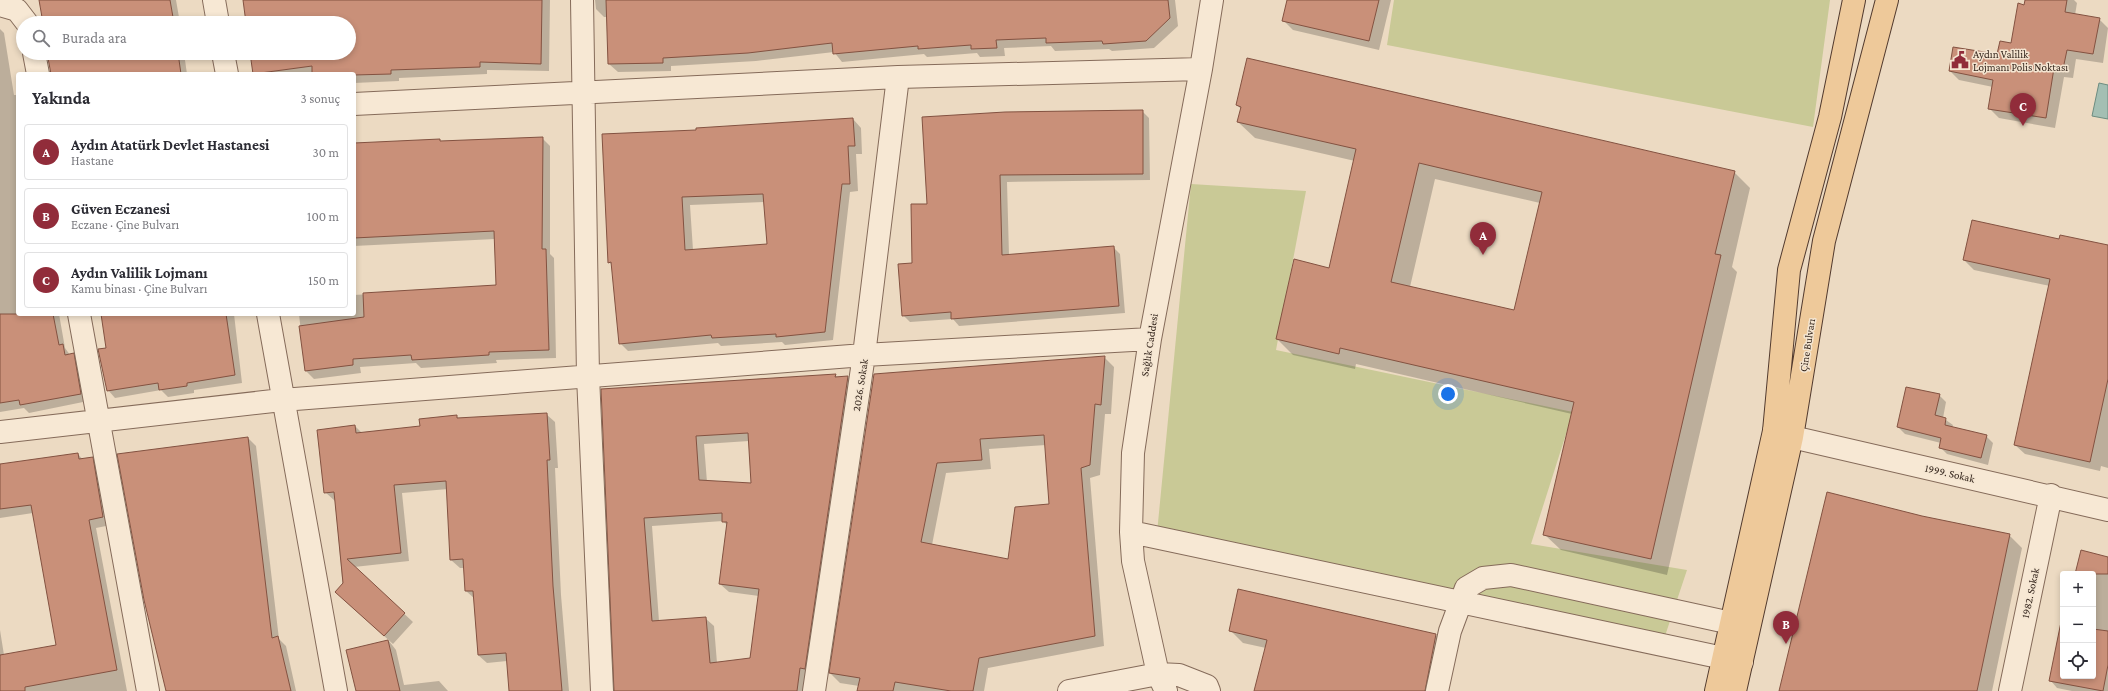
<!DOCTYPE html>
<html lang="tr">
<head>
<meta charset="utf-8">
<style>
	:root { --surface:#fff; --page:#f7f7f7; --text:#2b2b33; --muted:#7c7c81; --line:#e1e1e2; --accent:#912c3a }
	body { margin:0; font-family:"Crimson Pro",serif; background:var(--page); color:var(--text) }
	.controls { position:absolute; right:12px; bottom:12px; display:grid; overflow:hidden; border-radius:4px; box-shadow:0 2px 6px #0003 }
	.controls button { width:36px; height:36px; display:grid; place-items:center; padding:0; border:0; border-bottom:1px solid var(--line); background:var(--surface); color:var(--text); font:20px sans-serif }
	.you { position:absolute; left:1448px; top:394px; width:14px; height:14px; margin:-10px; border:3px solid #fff; border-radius:50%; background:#1a73e8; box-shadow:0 0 0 6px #1a73e833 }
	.badge { display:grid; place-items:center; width:26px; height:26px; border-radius:50%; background:var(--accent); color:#fff; font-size:13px; font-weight:700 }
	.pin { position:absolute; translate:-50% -33px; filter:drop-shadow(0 1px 2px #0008) }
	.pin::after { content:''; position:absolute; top:21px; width:14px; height:12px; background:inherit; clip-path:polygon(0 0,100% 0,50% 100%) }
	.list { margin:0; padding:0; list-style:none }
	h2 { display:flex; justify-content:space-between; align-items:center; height:52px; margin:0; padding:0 16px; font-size:17px }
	h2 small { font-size:13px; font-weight:400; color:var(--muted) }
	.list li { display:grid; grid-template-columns:26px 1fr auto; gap:12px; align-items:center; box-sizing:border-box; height:56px; margin:0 8px 8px; padding:0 8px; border:1px solid var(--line); border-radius:4px }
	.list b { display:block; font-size:15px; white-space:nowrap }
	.list p { margin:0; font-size:13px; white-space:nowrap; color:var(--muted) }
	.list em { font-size:13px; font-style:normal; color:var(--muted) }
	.icon { flex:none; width:22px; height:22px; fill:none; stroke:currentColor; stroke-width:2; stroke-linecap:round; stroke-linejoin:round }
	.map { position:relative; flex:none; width:2108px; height:691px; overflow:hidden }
	.search { position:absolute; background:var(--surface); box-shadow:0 2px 6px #0003; left:16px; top:16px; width:340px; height:44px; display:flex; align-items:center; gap:10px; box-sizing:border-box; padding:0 14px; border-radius:22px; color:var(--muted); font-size:15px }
	.panel { position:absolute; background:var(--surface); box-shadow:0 2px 6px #0003; left:16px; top:72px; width:340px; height:244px; border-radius:4px }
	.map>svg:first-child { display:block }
	.green { fill:#c9c996 }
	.water { fill:#a4bfb3; stroke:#6c8c80 }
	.shadow { fill:#0003; fill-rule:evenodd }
	.building { fill:#c99079; stroke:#835241; fill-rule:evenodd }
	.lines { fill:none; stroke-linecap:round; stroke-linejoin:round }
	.minor-casing { stroke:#856b5a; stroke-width:24 }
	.major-casing { stroke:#523a2e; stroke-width:24 }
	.minor { stroke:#f7e8d4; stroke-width:22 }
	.major { stroke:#eec99a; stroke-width:22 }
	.labels { text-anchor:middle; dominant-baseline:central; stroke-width:3; stroke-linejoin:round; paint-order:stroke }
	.poi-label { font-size:11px; fill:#35261d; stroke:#f4e5d1; text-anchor:start }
	.street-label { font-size:11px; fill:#35261d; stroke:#f4e5d1 }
</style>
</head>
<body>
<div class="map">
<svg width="2108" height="691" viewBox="0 0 2108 691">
	<rect width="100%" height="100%" fill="#ecdac2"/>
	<path class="green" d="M 1394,0 L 1830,0 L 1813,127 L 1387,45 Z
		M 1191,184 L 1306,191 L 1276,350 L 1573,412 L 1531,544 L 1687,570 L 1662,645 L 1157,533 Z"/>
	<path class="water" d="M 2099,83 L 2108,85 L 2108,119 L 2092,116 Z"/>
	<path class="shadow" d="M 46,0 L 176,0 L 180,23 L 44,23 Z
		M 244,0 L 550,0 L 549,71 L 487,70 L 487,74 L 399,78 L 399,81 L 354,83 L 354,74 L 254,74 L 252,53 L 349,53 L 349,23 L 247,23 Z
		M 595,0 L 1175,0 L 1178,26 L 1154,48 L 1112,51 L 1109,49 L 1055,51 L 1051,46 L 1004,48 L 1005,56 L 980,57 L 977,53 L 927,57 L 924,54 L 842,62 L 834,52 L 756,61 L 671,66 L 671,71 L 618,72 L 609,64 L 608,17 L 604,17 L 596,9 Z
		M 1288,0 L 1391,0 L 1379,50 L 1293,30 L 1283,20 Z
		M 2026,0 L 2074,0 L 2077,3 L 2075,15 L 2099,19 L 2108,28 L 2103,63 L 2076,59 L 2073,78 L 2064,77 L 2055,128 L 1999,118 L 1989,108 L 1993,87 L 1959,80 L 1950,71 L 1998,55 L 2012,44 Z
		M 0,29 L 4,33 L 14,95 L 18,95 L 18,314 L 59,314 L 65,348 L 70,355 L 73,354 L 81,362 L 88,401 L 29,413 L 24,408 L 0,412 Z
		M 49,53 L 184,53 L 187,74 L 52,74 Z
		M 1237,105 L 1734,172 L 1750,188 L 1732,267 L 1737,272 L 1667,575 L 1561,550 L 1544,534 L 1572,414 L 1356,364 L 1355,369 L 1293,355 L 1277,339 L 1330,269 L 1355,161 L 1255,138 L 1238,122 L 1241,109 ZM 1435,179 L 1540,203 L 1515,311 L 1410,287 Z
		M 1142,111 L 1149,118 L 1150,180 L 1007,182 L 1009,255 L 1113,247 L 1120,254 L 1125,313 L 959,326 L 953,319 L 910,322 L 903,315 L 928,205 Z
		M 853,119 L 861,128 L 862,154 L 856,154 L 858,191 L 850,192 L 833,340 L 785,345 L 782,342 L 721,346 L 718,343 L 628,351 L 620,343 L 613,266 L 609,262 L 697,130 ZM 765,202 L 768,245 L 693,250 L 690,205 Z
		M 542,138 L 550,146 L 550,254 L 554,258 L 556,358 L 496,360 L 497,363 L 421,368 L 416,363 L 360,367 L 361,373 L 314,379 L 305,370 L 299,314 L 354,314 L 354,295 L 497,286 L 495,239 L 354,246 L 354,144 L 439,140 L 442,142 Z
		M 2060,240 L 2108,246 L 2108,468 L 2101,466 L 2100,471 L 2025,454 L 2015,445 L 2050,286 L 1974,270 L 1964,260 Z
		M 102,314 L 234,314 L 242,383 L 194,390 L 194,393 L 168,397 L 161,390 L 115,398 L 108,390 L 107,349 Z
		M 1104,357 L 1114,367 L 1111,414 L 1105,414 L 1100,475 L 1090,478 L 1104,646 L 988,668 L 984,691 L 858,691 L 859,686 L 840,683 L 830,673 L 875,375 ZM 1046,445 L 1050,505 L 1009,560 L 932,545 L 946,473 L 991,469 L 989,449 Z
		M 835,375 L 838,378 L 848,377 L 856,385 L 807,691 L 615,691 L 602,390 ZM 749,441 L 752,484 L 707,482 L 704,444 ZM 723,521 L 728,526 L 720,584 L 729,592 L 759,596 L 751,659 L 717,663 L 714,626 L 705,618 L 659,621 L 652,526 Z
		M 1939,395 L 1946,402 L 1943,418 L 1953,425 L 1952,428 L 1986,436 L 1993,443 L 1988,465 L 1947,454 L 1940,447 L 1941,443 L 1905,434 L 1898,427 Z
		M 546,414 L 555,422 L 558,468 L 555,468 L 561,595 L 569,691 L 510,691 L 507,661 L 487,663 L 478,655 L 475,599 L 466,591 L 465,568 L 460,568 L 451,560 L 448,489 L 402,493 L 409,561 L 354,567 L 413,622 L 393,644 L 344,600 L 335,501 L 325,492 L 355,426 L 362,433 L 421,427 L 456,416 L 459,419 Z
		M 248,438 L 256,446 L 279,639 L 286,646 L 296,691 L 167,691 Z
		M 78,454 L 83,460 L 92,458 L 100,466 L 111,525 L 96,528 L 127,691 L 0,691 L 0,630 L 4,655 L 57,646 L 33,513 L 0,518 L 0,465 Z
		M 1922,517 L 2009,535 L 2022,548 L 1992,691 L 1780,691 Z
		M 2108,558 L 2108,691 L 2072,691 L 2057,688 L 2051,681 L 2063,624 L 2063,676 L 2093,676 L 2093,574 L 2076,574 Z
		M 1239,590 L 1436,635 L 1448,648 L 1439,691 L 1255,691 L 1266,648 L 1243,643 L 1231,631 Z
		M 389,641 L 396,650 L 404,685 L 439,681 L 448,691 L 357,691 L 348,651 Z"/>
	<path class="building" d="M 39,0 L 170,0 L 174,23 L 43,23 Z
		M 243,0 L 542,0 L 541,64 L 480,62 L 480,67 L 391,70 L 391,74 L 354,75 L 312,74 L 312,66 L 253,74 L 250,53 L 349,53 L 349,23 L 246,23 Z
		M 606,0 L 1168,0 L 1170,18 L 1146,41 L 1103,44 L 1102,41 L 1046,43 L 1046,38 L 996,40 L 997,48 L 971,49 L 971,45 L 918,49 L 918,46 L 833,54 L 832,43 L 748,53 L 663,58 L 663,63 L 608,64 Z
		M 1287,0 L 1379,0 L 1369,41 L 1282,21 Z
		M 2025,0 L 2067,0 L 2065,12 L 2100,18 L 2093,54 L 2067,50 L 2063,69 L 2054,68 L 2046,118 L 1988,109 L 1993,80 L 1949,71 L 1953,47 L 1997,54 L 2000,41 L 2011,43 L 2018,3 L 2024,5 Z
		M 47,53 L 178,53 L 181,74 L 51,74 Z
		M 1247,58 L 1735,171 L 1715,254 L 1721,255 L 1651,559 L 1543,535 L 1574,402 L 1340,348 L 1339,354 L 1276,339 L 1294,259 L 1329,268 L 1356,149 L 1237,122 L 1241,107 L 1236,105 ZM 1419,163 L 1542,192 L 1514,310 L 1391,282 Z
		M 1143,110 L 1143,174 L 1000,175 L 1002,255 L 1114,246 L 1119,306 L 951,319 L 951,312 L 902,316 L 898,264 L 912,263 L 911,204 L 927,204 L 922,117 L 1005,112 Z
		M 853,118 L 855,146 L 848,146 L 850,184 L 842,184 L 825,332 L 776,337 L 776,334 L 712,338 L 711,335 L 619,344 L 611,262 L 608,263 L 602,134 L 696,130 L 696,128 ZM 763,194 L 767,244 L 685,250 L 682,197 Z
		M 543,137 L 542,249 L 546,249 L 549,350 L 489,352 L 489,355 L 412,360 L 411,355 L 353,359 L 353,365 L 305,371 L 299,326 L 364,317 L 363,293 L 496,285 L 494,231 L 354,238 L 354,143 L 440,139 L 440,141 Z
		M 1972,220 L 2059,239 L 2060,235 L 2108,245 L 2108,379 L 2090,462 L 2014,445 L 2050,279 L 1963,260 Z
		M 0,314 L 53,314 L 59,345 L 63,344 L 65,355 L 74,353 L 81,394 L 20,405 L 19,400 L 0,403 Z
		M 101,314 L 226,314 L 235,375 L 187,383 L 187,386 L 159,390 L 158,383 L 107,391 L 98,349 L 106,348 Z
		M 1105,356 L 1101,405 L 1095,404 L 1090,465 L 1081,468 L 1095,636 L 979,658 L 973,691 L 951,691 L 895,682 L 893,691 L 857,691 L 860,678 L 829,673 L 874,374 ZM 1044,435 L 1049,504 L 1015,507 L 1008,559 L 921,542 L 937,463 L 982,460 L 980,439 Z
		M 836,374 L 835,377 L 848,376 L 805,669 L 800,668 L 797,691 L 614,691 L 601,389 ZM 748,433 L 751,483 L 699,480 L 696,436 ZM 722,513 L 722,522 L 727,522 L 719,584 L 759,589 L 750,658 L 710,663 L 706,617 L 652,621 L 644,518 Z
		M 1906,387 L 1940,394 L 1935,415 L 1946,418 L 1945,425 L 1987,435 L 1981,458 L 1939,448 L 1941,438 L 1897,427 Z
		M 547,413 L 550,460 L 547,460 L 553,586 L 562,691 L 509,691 L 506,653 L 478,655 L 473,591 L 465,591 L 463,559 L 450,560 L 446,481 L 394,485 L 401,553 L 347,559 L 405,613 L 384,636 L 335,592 L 343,583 L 334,492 L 324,493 L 317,430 L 355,425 L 356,433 L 420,426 L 419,419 L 457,415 L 457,418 Z
		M 248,437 L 272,638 L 278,636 L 291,691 L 166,691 L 144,600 L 117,454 Z
		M 78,453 L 79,459 L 93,457 L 103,517 L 89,520 L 117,670 L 25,687 L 25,691 L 0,691 L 0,655 L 56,645 L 31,505 L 0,509 L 0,464 Z
		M 1827,492 L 1922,516 L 2010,534 L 1977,691 L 1779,691 Z
		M 2081,550 L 2108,557 L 2108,574 L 2075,574 Z
		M 1238,589 L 1436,634 L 1425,691 L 1254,691 L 1267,640 L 1229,631 Z
		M 2061,622 L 2063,623 L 2063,676 L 2093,676 L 2093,629 L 2108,631 L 2108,665 L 2103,691 L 2049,681 Z
		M 388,640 L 400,691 L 356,691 L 346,650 Z"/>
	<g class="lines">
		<g class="minor-casing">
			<path id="minor" d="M 214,0 L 218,23
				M 582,0 L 588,376 L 602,691
				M 0,5 L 17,10 L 27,23
				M 34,53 L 38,74
				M 223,53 L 227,74
				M 354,104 L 898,77 L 1201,69
				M 79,314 L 148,691
				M 268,314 L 336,691
				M 1774,431 L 1792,437 L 2108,510
				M 0,432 L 282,400 L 864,355 L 1150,339
				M 1131,532 L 1742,662
				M 814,691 L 864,355 L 898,77
				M 1069,691 L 1158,674 L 1179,675 L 1207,686 L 1209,691
				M 1166,691 L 1158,674 L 1133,561 L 1131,532 L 1133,453 L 1150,339 L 1201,69 L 1212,0
				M 1437,691 L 1450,631 L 1466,588 L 1483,578 L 1511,575 L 1731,623
				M 2010,691 L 2051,495"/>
		</g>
		<g class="major-casing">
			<path id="major" d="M 1716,691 L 1774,431 L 1789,270 L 1830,117 L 1854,0
				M 1735,691 L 1792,437 L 1824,241 L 1887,0"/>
		</g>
		<use href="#minor" class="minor"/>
		<use href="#major" class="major"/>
	</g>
	<defs>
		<g id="civic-bare" transform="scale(1.38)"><path d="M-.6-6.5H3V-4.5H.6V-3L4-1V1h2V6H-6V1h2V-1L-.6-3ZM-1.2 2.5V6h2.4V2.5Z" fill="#912c3a" stroke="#f4e5d1" stroke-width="2.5" paint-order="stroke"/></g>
	</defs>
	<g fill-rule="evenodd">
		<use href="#civic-bare" x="1960" y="60"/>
	</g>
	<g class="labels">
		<g class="poi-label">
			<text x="1973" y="54">Aydın Valilik<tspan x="1973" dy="13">Lojmanı Polis Noktası</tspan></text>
		</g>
		<g class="street-label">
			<text transform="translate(1149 345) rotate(-81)">Sağlık Caddesi</text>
			<text transform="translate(1807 345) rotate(-81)">Çine Bulvarı</text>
			<text transform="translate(860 385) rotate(-81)">2026. Sokak</text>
			<text transform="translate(1950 473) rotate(13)">1999. Sokak</text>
			<text transform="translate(2030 593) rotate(-78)">1982. Sokak</text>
		</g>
	</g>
</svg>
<div class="controls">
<button>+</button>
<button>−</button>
<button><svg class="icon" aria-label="locate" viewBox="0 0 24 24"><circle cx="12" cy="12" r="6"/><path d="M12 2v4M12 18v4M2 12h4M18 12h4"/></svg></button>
</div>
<div class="you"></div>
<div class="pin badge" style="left:1483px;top:255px">A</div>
<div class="pin badge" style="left:1786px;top:644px">B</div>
<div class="pin badge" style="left:2023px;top:126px">C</div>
<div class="search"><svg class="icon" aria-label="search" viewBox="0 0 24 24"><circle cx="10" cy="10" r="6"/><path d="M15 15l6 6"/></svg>Burada ara</div>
<section class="panel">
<h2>Yakında<small>3 sonuç</small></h2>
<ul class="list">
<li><span class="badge">A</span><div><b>Aydın Atatürk Devlet Hastanesi</b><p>Hastane</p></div><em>30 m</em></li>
<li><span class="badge">B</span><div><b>Güven Eczanesi</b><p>Eczane · Çine Bulvarı</p></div><em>100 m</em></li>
<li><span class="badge">C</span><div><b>Aydın Valilik Lojmanı</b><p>Kamu binası · Çine Bulvarı</p></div><em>150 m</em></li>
</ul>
</section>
</div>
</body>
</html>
